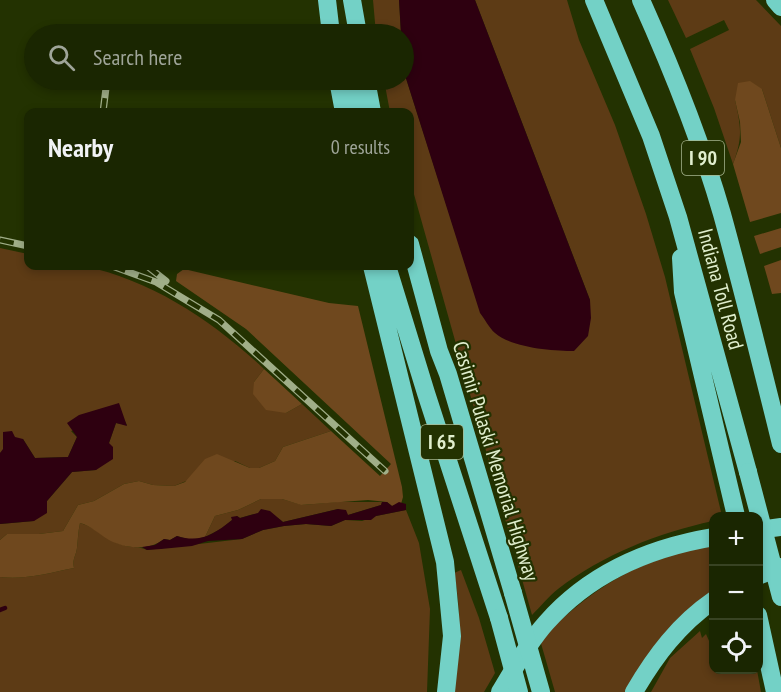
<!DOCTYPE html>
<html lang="en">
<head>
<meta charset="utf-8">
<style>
	:root { --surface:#1a2601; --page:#232e0b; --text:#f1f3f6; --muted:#9fa599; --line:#384323 }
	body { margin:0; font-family:"PT Sans Narrow",sans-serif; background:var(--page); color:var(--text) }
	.controls { position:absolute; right:18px; bottom:18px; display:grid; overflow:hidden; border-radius:12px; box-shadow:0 3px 9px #0003 }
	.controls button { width:54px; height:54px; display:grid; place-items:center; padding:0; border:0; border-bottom:2px solid var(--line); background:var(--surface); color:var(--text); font:30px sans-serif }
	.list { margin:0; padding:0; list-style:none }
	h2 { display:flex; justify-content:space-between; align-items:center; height:78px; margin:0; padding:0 24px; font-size:26px }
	h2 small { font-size:20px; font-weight:400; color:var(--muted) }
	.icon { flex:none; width:33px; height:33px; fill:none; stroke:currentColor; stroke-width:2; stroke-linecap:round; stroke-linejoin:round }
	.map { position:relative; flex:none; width:781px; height:692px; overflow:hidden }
	.search { position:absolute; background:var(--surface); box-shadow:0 3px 9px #0003; left:24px; top:24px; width:390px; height:66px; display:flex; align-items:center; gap:15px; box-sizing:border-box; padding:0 21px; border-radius:33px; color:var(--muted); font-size:22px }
	.panel { position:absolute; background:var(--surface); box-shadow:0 3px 9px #0003; left:24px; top:108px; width:390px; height:162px; border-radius:12px }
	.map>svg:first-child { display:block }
	.green { fill:#5d3b15 }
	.forest { fill:#6f481e }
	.water { fill:#2e0010 }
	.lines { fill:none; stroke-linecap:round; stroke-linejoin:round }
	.stream { stroke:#2e0010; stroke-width:4.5 }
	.highway { stroke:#73d1c6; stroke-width:18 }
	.rail-casing { stroke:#a0ae88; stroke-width:7 }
	.rail { stroke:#233201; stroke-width:4.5; stroke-dasharray:14; stroke-linecap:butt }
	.highway-bridge { stroke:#73d1c6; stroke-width:18 }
	.labels { text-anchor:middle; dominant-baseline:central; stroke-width:4.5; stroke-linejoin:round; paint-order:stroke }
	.shield { fill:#233201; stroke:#a8b690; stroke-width:1.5 }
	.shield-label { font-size:20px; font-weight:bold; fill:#e1efce }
	.street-label { font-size:21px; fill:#e1efce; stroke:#233201 }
</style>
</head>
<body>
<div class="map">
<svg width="781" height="692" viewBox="0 0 781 692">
	<rect width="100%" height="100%" fill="#233201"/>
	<path class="green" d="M 373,0 L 399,0 L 401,34 L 376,34 Z
		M 475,0 L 567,0 L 579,40 L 615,125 L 646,214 L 665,277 L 722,516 L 714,516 L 713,521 C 658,533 604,554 558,589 C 549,596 541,606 532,615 L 410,180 L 410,112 L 390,112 L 384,80 L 404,80 L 404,72 L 481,313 L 590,300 Z
		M 668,0 L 756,0 L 781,26 L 781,148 L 762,89 L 735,100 C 741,127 743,137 733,164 L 714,108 L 690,49 L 729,30 L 724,20 L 686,38 Z
		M 0,248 L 28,254 L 28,266 C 46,266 67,262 84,266 C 153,281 213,321 264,369 L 254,382 L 286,413 L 302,404 L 331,431 L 283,447 L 275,461 L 259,468 L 250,468 L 235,461 L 174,486 L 153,485 L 139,481 L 124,484 L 94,501 L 78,505 L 63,531 L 39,534 L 7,534 L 0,540 L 0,524 L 34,521 L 47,501 L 72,472 L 96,470 L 109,443 L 116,423 L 127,425 L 122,416 L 71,431 L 77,437 L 68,457 L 35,458 L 23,439 L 0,453 Z
		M 261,499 L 282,499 L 302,505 L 337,502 L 382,502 L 381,505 L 348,515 L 338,509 L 283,522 C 268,509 257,513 240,518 L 237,516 L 221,529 L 205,537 L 215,516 L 238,510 Z
		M 406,510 L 419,543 L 430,609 L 427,692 L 0,692 L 0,577 C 25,580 49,573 74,568 C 72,559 76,556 77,548 C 78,539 78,532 80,523 C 96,527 107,541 123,545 C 131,548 139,546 147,550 L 242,539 L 263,530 L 284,526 L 306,524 L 331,526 L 345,520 L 362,521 L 376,516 Z
		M 713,546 L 713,590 L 701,600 L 626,692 L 555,692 L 540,640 C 593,587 638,558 713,546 Z
		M 461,570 L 479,618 L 495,673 L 484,692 L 454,692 C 460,651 462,613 454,573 Z
		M 700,631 L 702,638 L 706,634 L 713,650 L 714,670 L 757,670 L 761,692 L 651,692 L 670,658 Z"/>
	<path class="forest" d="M 750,81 L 762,89 L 781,148 L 781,213 L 750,222 L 733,164 L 741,142 L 740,122 L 735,100 L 738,83 Z
		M 781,228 L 781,247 L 760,254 L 754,236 Z
		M 781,260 L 781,293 L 772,294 L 764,266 Z
		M 184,269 L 329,303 L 358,306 L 402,487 L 403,497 L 401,504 L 392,506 L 387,502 L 368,500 L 301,505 L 282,499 L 261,499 L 238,510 L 215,516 L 205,537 L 191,540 L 177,536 L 170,540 L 164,539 C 149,551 126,549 109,540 C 99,534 91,526 80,523 C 78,532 78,539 77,548 C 76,556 72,559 74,568 C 49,573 25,580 0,577 L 0,540 L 7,534 L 39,534 L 63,531 L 78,505 L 94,501 L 124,484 L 139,481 L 153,485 L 174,486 L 185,482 L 205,459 L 217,454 L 250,468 L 259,468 L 275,461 L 283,447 L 331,431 L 380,476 L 391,464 L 246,329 L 176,281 L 177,274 Z
		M 264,369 L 302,404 L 286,413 L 266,410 L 253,394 L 254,382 Z"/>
	<path class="water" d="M 399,0 L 475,0 L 590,300 L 591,318 L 588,336 L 574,351 C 553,351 512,348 495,333 C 489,328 485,319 480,313 L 404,72 L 404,34 L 401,34 Z
		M 119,403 L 127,426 L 116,423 L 109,443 L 113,447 L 113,459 L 96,470 L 72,472 L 47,501 L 47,513 L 34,521 L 0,524 L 0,453 L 3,449 L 3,432 L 12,431 L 15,437 L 23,439 L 35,458 L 68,457 L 77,437 L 67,423 L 79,415 Z
		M 382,502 L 387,502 L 392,506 L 399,502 L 406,504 L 406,510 L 376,516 L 371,520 L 345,520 L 331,526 L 306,524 L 284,526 L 263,530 L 242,539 L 208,541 L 192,546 L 161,549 L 147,550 L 142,547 L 155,545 L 164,539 L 170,540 L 177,536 C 200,543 213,535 232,520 L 231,517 L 237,516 L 240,518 L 258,513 L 261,509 L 270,511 L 283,522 L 338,509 L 346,510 L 348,515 L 381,505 Z"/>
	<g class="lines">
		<path class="stream" d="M 0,610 L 5,608"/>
		<path class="highway" d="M 327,0 L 331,34
			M 352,0 L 358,34
			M 594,0 L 651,136 L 678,217 L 748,472
			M 641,0 C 672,69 701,141 722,214 C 743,290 762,367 781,444
			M 775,0 L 781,7
			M 338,80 L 344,112
			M 353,80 L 359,112
			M 366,80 L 372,112
			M 410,244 L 439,351 L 448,374 L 513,593
			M 681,258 L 683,292 L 736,516
			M 372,266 L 445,562 L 452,636 L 446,692
			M 387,266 L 426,393 L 499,618
			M 758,530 L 781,527
			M 758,576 L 781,567
			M 758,615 L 775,692
			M 500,692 C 514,669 528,643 546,623 C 590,573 648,548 714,537
			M 634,692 C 655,656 679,624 714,600"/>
		<g class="rail-casing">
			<path id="rail" d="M 103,112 L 107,80
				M 0,240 L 28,246
				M 112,266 L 156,282 L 219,320 L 385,471
				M 147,266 L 166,281"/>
		</g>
		<use href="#rail" class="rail"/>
		<path class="highway-bridge" d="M 748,472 L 781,597
			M 513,593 L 541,692
			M 499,618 L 519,692"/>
	</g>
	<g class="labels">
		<g class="shield">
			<rect x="682" y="141" width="42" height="34" rx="4.5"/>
			<rect x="421" y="425" width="42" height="34" rx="4.5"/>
		</g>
		<g class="shield-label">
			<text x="703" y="158">I 90</text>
			<text x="442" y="442">I 65</text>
		</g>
		<g class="street-label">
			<text transform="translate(721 289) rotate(75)">Indiana Toll Road</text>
			<text transform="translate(496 461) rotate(73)">Casimir Pulaski Memorial Highway</text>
		</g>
	</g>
</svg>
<div class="controls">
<button>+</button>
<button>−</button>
<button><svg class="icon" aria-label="locate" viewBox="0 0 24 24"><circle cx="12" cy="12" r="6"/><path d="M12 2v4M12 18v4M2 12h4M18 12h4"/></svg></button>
</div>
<div class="search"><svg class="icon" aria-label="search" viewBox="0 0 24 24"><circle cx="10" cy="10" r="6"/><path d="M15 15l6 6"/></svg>Search here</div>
<section class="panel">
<h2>Nearby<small>0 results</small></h2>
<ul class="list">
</ul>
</section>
</div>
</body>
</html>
